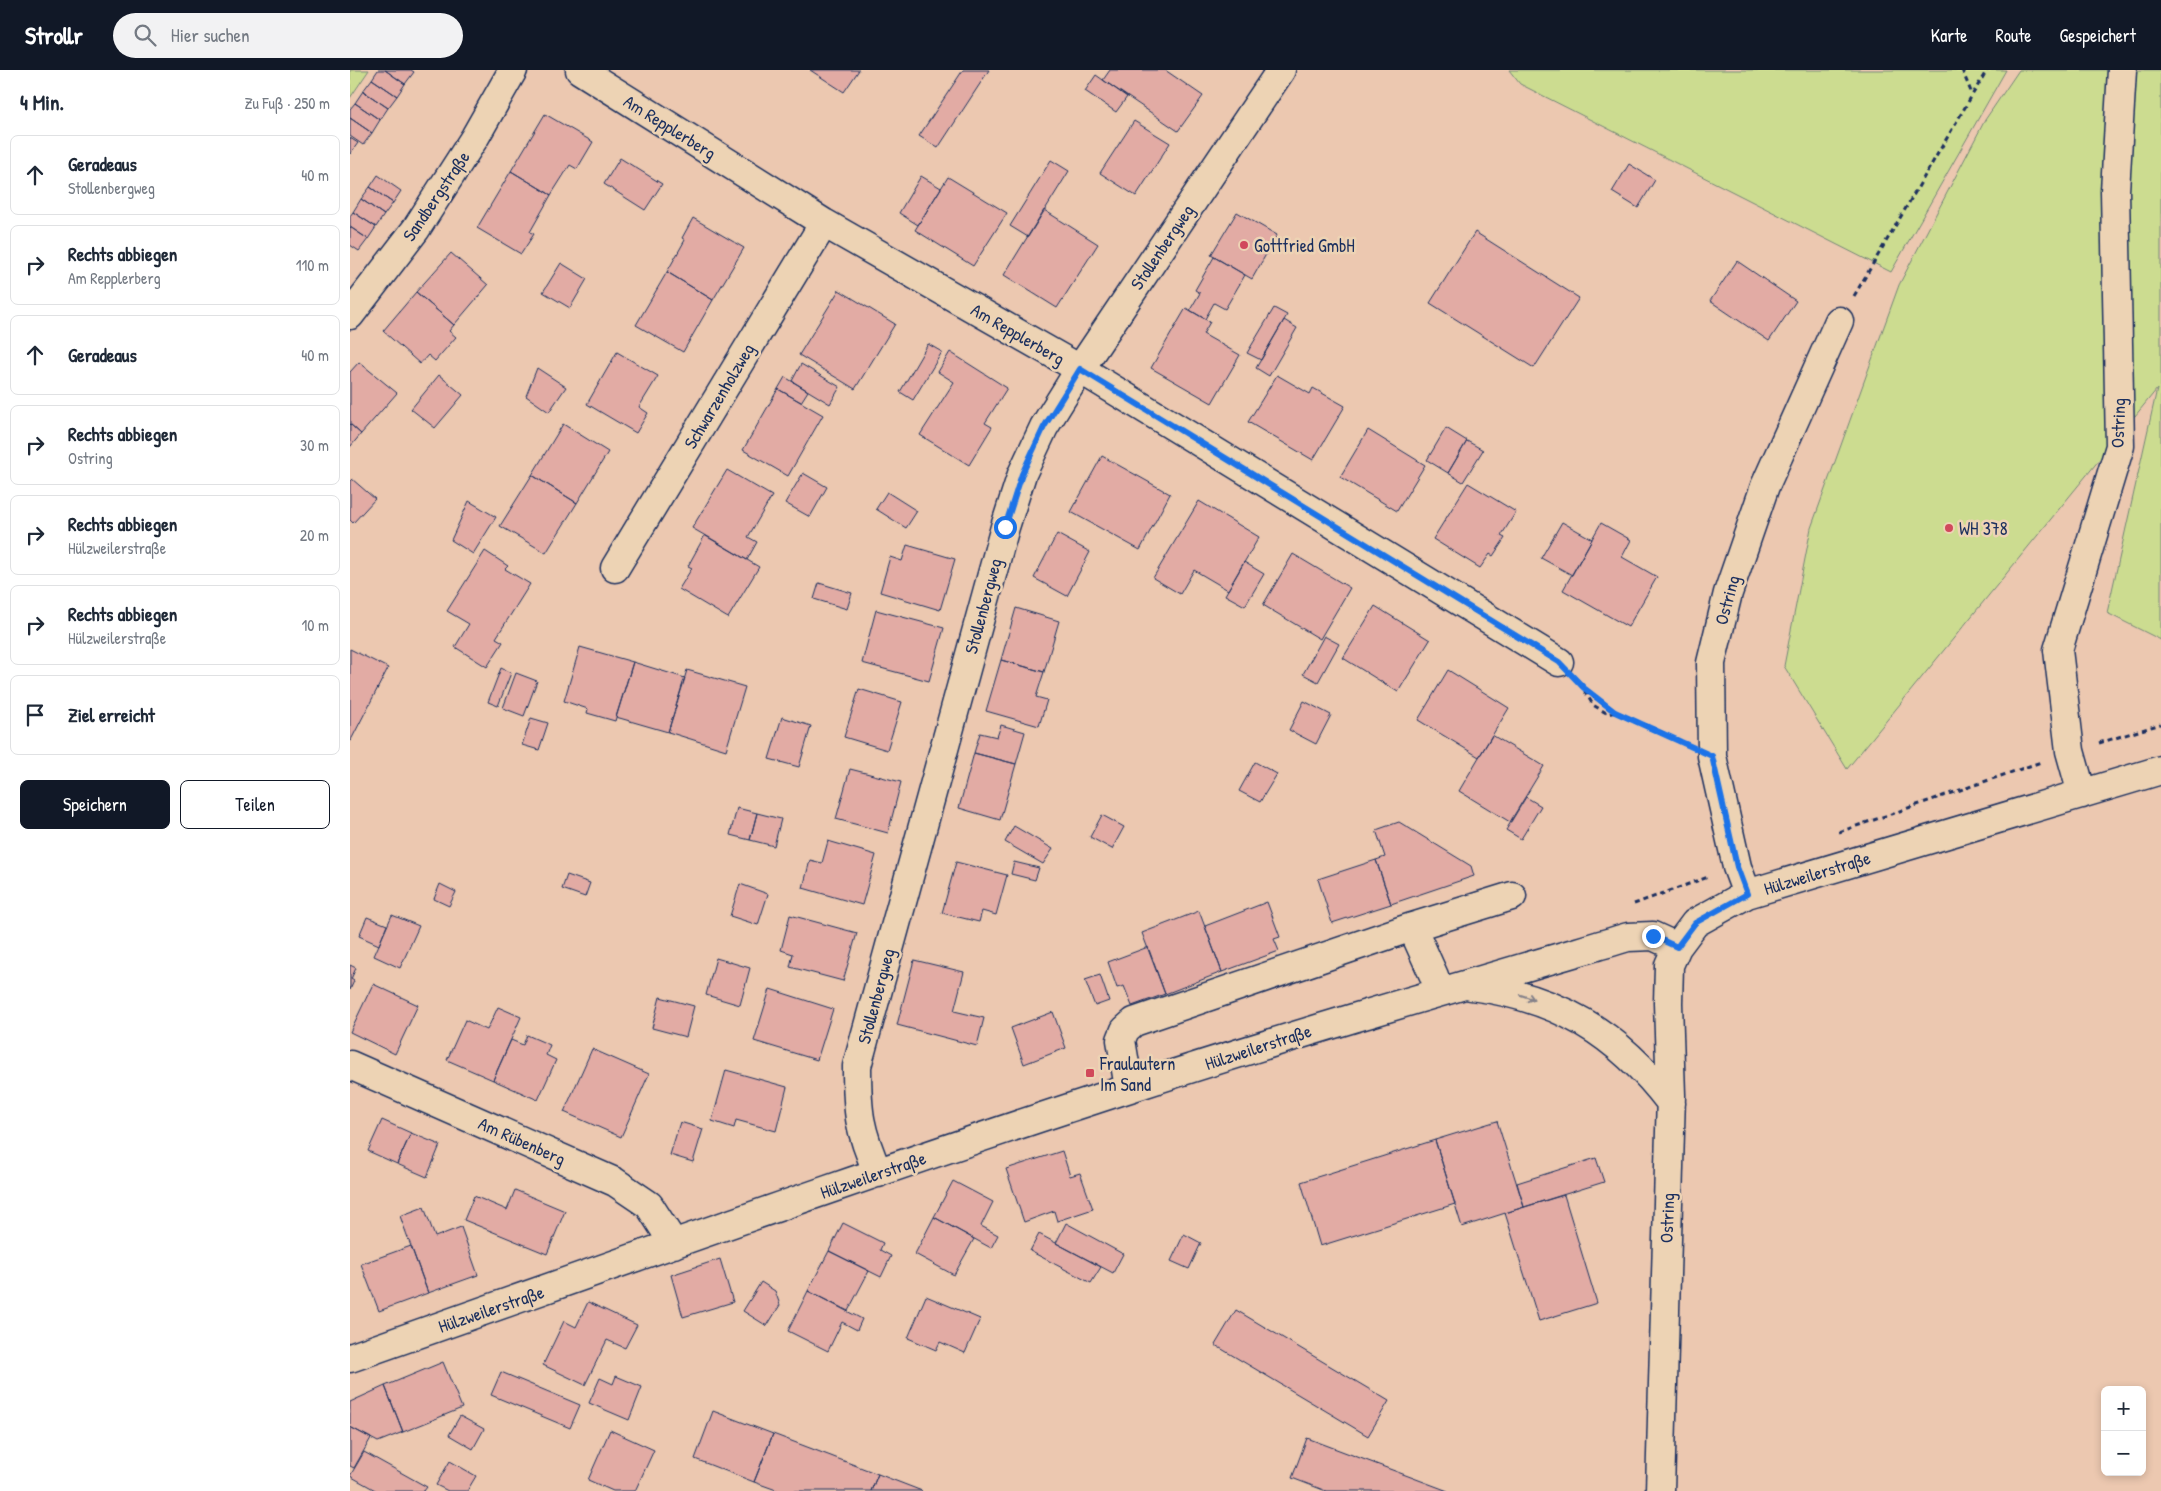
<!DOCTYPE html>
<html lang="de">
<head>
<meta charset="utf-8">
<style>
	:root { --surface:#fff; --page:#f2f2f3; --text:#1f2937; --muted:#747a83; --line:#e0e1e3; --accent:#111827 }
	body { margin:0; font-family:"Patrick Hand",sans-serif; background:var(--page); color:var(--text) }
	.controls { position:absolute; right:15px; bottom:15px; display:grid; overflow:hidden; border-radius:8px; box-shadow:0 2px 8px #0003 }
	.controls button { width:45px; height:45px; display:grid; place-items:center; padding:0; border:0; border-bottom:1px solid var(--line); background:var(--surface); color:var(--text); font:25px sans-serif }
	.stop { position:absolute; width:15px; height:15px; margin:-11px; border:4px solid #1a73e8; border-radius:50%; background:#fff }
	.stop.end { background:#1a73e8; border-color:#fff; box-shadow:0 1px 5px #0008 }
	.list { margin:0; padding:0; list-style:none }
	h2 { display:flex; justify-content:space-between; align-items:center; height:65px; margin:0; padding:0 20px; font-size:21px }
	h2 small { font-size:16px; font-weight:400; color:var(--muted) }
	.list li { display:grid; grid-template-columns:32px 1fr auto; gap:15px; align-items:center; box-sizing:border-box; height:80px; margin:0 10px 10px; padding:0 10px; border:1px solid var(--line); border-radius:8px }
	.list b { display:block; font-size:19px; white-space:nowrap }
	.list p { margin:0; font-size:16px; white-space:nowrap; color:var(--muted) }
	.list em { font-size:16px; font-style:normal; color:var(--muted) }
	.actions { display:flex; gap:10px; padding:15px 20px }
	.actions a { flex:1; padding:11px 0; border:1px solid var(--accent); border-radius:8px; text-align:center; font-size:18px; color:var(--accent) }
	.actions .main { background:var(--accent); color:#fff }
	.icon { flex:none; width:28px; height:28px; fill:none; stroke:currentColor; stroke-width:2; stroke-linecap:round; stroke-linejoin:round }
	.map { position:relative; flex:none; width:1811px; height:1421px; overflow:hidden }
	header { display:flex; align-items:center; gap:30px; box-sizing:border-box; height:70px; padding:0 25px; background:var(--accent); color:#fff }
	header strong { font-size:24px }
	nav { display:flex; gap:28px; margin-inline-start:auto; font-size:18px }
	.search { width:350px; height:45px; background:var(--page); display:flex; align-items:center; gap:12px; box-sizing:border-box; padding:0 18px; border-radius:28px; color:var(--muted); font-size:19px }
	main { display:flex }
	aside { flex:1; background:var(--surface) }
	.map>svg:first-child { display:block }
	.green { fill:#ccdc90; stroke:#748677 }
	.building { fill:#e2aba4; stroke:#1b2f5e }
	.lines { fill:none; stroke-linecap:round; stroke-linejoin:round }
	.minor-casing { stroke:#1b2f5e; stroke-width:31 }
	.path { stroke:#1b2f5e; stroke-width:3; stroke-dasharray:5 4; stroke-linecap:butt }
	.minor { stroke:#edd3b4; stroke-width:28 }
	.oneway { stroke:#848189 }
	.route { stroke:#1a73e8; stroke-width:6 }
	.poi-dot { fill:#d1495b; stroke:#edd3b4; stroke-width:2 }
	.labels { text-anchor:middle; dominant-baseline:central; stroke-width:5; stroke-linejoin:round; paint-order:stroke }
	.street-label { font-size:18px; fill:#1b2f5e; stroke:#edd3b4 }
	.poi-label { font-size:18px; fill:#1b2f5e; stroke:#edd3b4; text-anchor:start }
</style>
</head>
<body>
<header>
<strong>Strollr</strong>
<div class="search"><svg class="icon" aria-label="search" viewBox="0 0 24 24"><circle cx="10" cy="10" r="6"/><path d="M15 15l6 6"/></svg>Hier suchen</div>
<nav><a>Karte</a><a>Route</a><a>Gespeichert</a></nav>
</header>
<main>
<aside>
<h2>4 Min.<small>Zu Fuß · 250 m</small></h2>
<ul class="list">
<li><svg class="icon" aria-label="ahead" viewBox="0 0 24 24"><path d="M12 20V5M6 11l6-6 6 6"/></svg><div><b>Geradeaus</b><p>Stollenbergweg</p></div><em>40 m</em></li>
<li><svg class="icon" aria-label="right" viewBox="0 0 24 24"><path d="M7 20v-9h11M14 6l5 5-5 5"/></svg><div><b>Rechts abbiegen</b><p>Am Repplerberg</p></div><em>110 m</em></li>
<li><svg class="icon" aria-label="ahead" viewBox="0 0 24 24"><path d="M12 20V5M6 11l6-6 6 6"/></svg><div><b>Geradeaus</b></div><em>40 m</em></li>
<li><svg class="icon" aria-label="right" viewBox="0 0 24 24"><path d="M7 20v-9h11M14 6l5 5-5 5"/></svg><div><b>Rechts abbiegen</b><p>Ostring</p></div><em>30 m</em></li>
<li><svg class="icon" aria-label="right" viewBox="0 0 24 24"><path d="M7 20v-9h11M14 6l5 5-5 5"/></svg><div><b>Rechts abbiegen</b><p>Hülzweilerstraße</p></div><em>20 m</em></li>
<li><svg class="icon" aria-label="right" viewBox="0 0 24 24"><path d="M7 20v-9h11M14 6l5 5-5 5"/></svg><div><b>Rechts abbiegen</b><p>Hülzweilerstraße</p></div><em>10 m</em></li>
<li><svg class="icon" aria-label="arrive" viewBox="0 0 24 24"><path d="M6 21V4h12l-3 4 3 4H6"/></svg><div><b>Ziel erreicht</b></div></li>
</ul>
<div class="actions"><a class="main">Speichern</a><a>Teilen</a></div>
</aside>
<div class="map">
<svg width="1811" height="1421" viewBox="0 0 1811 1421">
	<rect width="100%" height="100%" fill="#ecc8b0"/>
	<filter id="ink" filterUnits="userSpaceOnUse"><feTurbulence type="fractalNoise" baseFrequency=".02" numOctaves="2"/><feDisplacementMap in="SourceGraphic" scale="10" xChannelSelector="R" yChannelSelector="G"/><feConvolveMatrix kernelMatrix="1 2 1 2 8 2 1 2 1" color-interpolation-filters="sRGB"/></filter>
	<g filter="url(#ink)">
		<path class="green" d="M 0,0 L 19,0 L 0,28 Z
			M 1159,0 L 1656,0 L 1541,202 L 1170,14 Z
			M 1669,0 L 1811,0 L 1811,570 L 1757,543 L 1807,319 L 1497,699 L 1434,596 L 1461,458 L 1549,215 L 1635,50 Z"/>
		<path class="building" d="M 28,0 L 35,0 L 55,14 L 47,26 L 22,9 Z
			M 35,0 L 61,0 L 64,2 L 55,14 Z
			M 460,0 L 509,0 L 494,22 Z
			M 613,0 L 639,0 L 588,78 L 569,66 Z
			M 760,0 L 815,0 L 853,26 L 828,61 L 753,10 Z
			M 746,5 L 777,27 L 766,42 L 735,21 Z
			M 22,9 L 47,26 L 38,38 L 13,21 Z
			M 13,21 L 38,38 L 30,50 L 5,33 Z
			M 5,33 L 30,50 L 22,63 L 0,48 L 0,39 Z
			M 195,44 L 243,72 L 227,99 L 220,95 L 201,125 L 161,101 Z
			M 0,48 L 22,63 L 13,75 L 0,66 Z
			M 784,51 L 820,73 L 786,126 L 750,103 Z
			M 0,68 L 8,73 L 0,84 Z
			M 270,88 L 312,114 L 295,140 L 254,114 Z
			M 701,90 L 719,101 L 678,167 L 660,156 Z
			M 1279,94 L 1305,110 L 1288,138 L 1262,122 Z
			M 161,101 L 201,125 L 180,162 L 184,164 L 171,184 L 127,158 Z
			M 28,105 L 51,121 L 43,133 L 20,117 Z
			M 571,106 L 591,118 L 568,155 L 549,143 Z
			M 598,107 L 657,143 L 623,196 L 565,160 Z
			M 20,117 L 43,133 L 34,145 L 11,129 Z
			M 11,129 L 34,145 L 26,157 L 3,142 Z
			M 694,140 L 748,174 L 707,238 L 654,205 Z
			M 3,142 L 26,157 L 18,169 L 0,157 L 0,146 Z
			M 887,142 L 927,165 L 902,209 L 861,185 Z
			M 343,148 L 394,178 L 363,230 L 317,202 L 335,170 L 332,168 Z
			M 0,157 L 18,169 L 9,181 L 0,175 Z
			M 1125,162 L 1229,228 L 1184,298 L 1080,233 Z
			M 101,183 L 138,215 L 104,255 L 66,222 Z
			M 864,187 L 895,205 L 875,239 L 864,233 L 855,249 L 840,240 L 850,223 L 845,220 Z
			M 1387,191 L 1446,231 L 1419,271 L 1360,231 Z
			M 211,193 L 237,209 L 220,238 L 193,222 Z
			M 317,202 L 363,230 L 333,282 L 286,255 Z
			M 489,220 L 545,254 L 505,319 L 449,285 Z
			M 66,222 L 104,255 L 99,261 L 106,267 L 85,291 L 78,285 L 70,294 L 33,261 Z
			M 836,238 L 860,252 L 853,264 L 890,285 L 862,333 L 801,298 Z
			M 924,238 L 937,245 L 911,290 L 897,283 Z
			M 934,250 L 947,258 L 919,306 L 906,298 Z
			M 578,274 L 592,282 L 563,330 L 550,322 Z
			M 267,282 L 308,306 L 289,337 L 298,343 L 286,363 L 237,334 Z
			M 600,282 L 657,318 L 635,353 L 642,357 L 619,395 L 570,365 L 604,312 L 588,302 Z
			M 9,292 L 47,323 L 11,364 L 0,354 L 0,302 Z
			M 451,294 L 490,317 L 480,334 L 442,311 Z
			M 187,298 L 216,317 L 199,342 L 176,326 Z
			M 89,305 L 113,325 L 85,358 L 61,339 Z
			M 927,305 L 960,324 L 963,318 L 995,336 L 963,390 L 898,352 Z
			M 435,307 L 458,321 L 451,332 L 428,319 Z
			M 428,319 L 473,345 L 438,406 L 393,380 Z
			M 0,354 L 11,364 L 0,377 Z
			M 213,354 L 258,382 L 227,433 L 182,405 Z
			M 1096,358 L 1117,371 L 1098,403 L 1077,390 Z
			M 1018,360 L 1075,395 L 1047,441 L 990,407 Z
			M 1117,371 L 1133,380 L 1113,412 L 1098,403 Z
			M 752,386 L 820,424 L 790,480 L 721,442 Z
			M 377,400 L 422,426 L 398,467 L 407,472 L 397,490 L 342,458 Z
			M 453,403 L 477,417 L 460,447 L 435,433 Z
			M 182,405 L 227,433 L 196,483 L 150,456 Z
			M 2,409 L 25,429 L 3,453 L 0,450 L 0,411 Z
			M 1118,413 L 1166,442 L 1151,466 L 1155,468 L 1143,486 L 1140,484 L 1130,498 L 1083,469 Z
			M 537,422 L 567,441 L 556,458 L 526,439 Z
			M 119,431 L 146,447 L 123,484 L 101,470 Z
			M 849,431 L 909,467 L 878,520 L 844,500 L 830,524 L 803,508 Z
			M 1212,452 L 1242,469 L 1222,505 L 1191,488 Z
			M 1251,453 L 1281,470 L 1272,487 L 1307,507 L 1278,557 L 1213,520 Z
			M 707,464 L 740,482 L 717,526 L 684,508 Z
			M 355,465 L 409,497 L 378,548 L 329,519 L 342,498 L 338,496 Z
			M 557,475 L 605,489 L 590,540 L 530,522 L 540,487 L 552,491 Z
			M 135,481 L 158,496 L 155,499 L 180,514 L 146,568 L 153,572 L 137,597 L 105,577 L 119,554 L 97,541 Z
			M 943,484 L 1000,518 L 970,569 L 913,535 Z
			M 894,492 L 914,504 L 895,536 L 875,525 Z
			M 469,513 L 502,523 L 497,539 L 464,529 Z
			M 1025,536 L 1080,570 L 1048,622 L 993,588 Z
			M 666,538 L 709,551 L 694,602 L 651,590 Z
			M 526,540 L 594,558 L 579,611 L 512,593 Z
			M 974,566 L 989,574 L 968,612 L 953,604 Z
			M 230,577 L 283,592 L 265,651 L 237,643 L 238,639 L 214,631 Z
			M 0,579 L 38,598 L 0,672 Z
			M 651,590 L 694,602 L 686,627 L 697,630 L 689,656 L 636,641 Z
			M 283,592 L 335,608 L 318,662 L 266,647 Z
			M 151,598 L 161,603 L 148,636 L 138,632 Z
			M 337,600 L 395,617 L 376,680 L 318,662 Z
			M 1098,600 L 1159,638 L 1129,687 L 1068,650 Z
			M 166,603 L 187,611 L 174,646 L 153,638 Z
			M 509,619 L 552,632 L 537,680 L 494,667 Z
			M 954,631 L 981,645 L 966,674 L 939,660 Z
			M 432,647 L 461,656 L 449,697 L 419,689 Z
			M 181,648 L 198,653 L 189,680 L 172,675 Z
			M 651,655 L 675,662 L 666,694 L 624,683 L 630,663 L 647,667 Z
			M 1142,665 L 1194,696 L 1160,752 L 1109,721 Z
			M 624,683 L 666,694 L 650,750 L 609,738 Z
			M 905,692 L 927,704 L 910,732 L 889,721 Z
			M 500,699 L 551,712 L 538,763 L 486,749 Z
			M 1176,727 L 1191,736 L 1171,769 L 1156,760 Z
			M 387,738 L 407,743 L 400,770 L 380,765 Z
			M 407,743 L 431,749 L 424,776 L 400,770 Z
			M 752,745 L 774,757 L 762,779 L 740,767 Z
			M 1049,752 L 1121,796 L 1124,806 L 1041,834 L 1026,790 L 1035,787 L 1026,760 Z
			M 664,756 L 703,779 L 693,794 L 655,772 Z
			M 478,771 L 526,785 L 512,835 L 453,818 L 460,790 L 472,793 Z
			M 1026,790 L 1041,834 L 982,853 L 968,809 Z
			M 606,792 L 657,805 L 646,845 L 632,841 L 629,852 L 592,843 Z
			M 664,792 L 689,798 L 685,810 L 661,804 Z
			M 217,805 L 240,813 L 235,827 L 212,819 Z
			M 90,814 L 106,822 L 99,836 L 84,829 Z
			M 390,814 L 418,824 L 408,855 L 380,846 Z
			M 917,832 L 930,867 L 924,869 L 929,881 L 872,902 L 855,856 Z
			M 849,841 L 872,902 L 815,924 L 792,863 Z
			M 42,845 L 69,856 L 50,898 L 24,886 Z
			M 440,845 L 507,863 L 493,911 L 440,897 L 443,884 L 431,880 Z
			M 17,847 L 37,855 L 29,875 L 9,866 Z
			M 798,877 L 815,924 L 782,936 L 774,916 L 767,918 L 758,892 Z
			M 366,888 L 400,898 L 390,935 L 356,925 Z
			M 564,890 L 614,902 L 604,941 L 634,948 L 627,976 L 547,955 Z
			M 0,895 L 6,898 L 1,909 L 4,911 L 0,920 Z
			M 750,905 L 759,931 L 745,936 L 735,910 Z
			M 23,914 L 68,935 L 45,984 L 0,962 Z
			M 420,919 L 483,939 L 467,990 L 404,971 Z
			M 310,927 L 344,936 L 336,967 L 302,958 Z
			M 148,937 L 171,947 L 143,1010 L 97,990 L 115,950 L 137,960 Z
			M 703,942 L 716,978 L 674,994 L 661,958 Z
			M 177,965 L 200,975 L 196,985 L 206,990 L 188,1030 L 143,1010 L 161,970 L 173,975 Z
			M 242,979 L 299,1004 L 271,1067 L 214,1042 Z
			M 376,1000 L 437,1017 L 426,1061 L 386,1050 L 384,1058 L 362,1051 Z
			M 32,1050 L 61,1063 L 47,1094 L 18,1081 Z
			M 1147,1051 L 1174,1137 L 1112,1157 L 1085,1070 Z
			M 330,1052 L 353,1059 L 343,1092 L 320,1085 Z
			M 61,1063 L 90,1075 L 77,1107 L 47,1094 Z
			M 1085,1070 L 1105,1134 L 970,1176 L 951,1112 Z
			M 712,1081 L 720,1106 L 730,1103 L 743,1139 L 707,1151 L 704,1141 L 674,1152 L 656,1099 Z
			M 1246,1088 L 1254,1112 L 1174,1137 L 1167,1113 Z
			M 603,1111 L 643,1132 L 631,1156 L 648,1165 L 641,1178 L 584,1147 Z
			M 165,1120 L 215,1141 L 197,1184 L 114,1150 L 124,1126 L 157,1140 Z
			M 1214,1125 L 1247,1233 L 1189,1251 L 1155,1143 Z
			M 74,1137 L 85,1167 L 111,1157 L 128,1205 L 78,1223 L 50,1146 Z
			M 584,1147 L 624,1169 L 604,1205 L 565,1184 Z
			M 493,1153 L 533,1173 L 530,1180 L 541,1186 L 531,1207 L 479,1181 Z
			M 716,1153 L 773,1184 L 763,1203 L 706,1173 Z
			M 689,1164 L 751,1197 L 741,1213 L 680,1181 Z
			M 834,1164 L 851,1173 L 839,1199 L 821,1191 Z
			M 61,1176 L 78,1223 L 29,1241 L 11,1194 Z
			M 479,1181 L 519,1201 L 498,1241 L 458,1221 Z
			M 370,1189 L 383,1232 L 333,1247 L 321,1205 Z
			M 411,1212 L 425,1221 L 430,1235 L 417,1256 L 393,1241 Z
			M 458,1221 L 512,1249 L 507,1260 L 492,1252 L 478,1281 L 438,1261 Z
			M 576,1226 L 630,1249 L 615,1283 L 590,1272 L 586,1280 L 558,1268 Z
			M 238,1232 L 287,1255 L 275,1278 L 257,1270 L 235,1315 L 193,1295 L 214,1251 L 226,1257 Z
			M 886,1240 L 1039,1331 L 1018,1366 L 865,1275 Z
			M 93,1292 L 112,1338 L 53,1362 L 35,1316 Z
			M 151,1302 L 230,1335 L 220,1358 L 141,1325 Z
			M 266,1306 L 292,1317 L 279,1350 L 239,1333 L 250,1308 L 263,1314 Z
			M 35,1316 L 53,1362 L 28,1372 L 0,1357 L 0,1332 Z
			M 363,1341 L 423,1364 L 404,1412 L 345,1389 Z
			M 110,1346 L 134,1359 L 123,1379 L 99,1365 Z
			M 0,1357 L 21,1368 L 4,1398 L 0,1396 Z
			M 260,1360 L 304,1380 L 285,1421 L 263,1421 L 238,1410 Z
			M 423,1364 L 528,1404 L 521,1421 L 429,1421 L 404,1412 Z
			M 957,1368 L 1098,1421 L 976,1421 L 942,1408 Z
			M 14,1382 L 77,1417 L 74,1421 L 27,1421 L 0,1406 Z
			M 100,1391 L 126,1406 L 117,1421 L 98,1421 L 86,1415 Z
			M 528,1404 L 572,1421 L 521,1421 Z"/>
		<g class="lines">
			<g class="minor-casing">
				<path id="minor" d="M 230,0 L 474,153 L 730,299 L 1209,592
					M 0,245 L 66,159 L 125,67 L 163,0
					M 265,498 L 474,153
					M 1732,724 L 1720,681 L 1708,580 L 1770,376 L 1765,121 L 1772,0
					M 1397,824 L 1387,797 L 1362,686 L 1361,593 L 1378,523 L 1415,416 L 1489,251
					M 1062,857 L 1084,906 L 1089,922
					M 1121,916 C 1207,927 1268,963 1321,1033
					M 0,995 L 265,1112 L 299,1135 L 324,1174
					M 779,1018 L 771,970 L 775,960 L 784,952 L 1062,857 L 1162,826
					M 528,1103 C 509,1060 507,1042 507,996 L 655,457 L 672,404 L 694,357 L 730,299 L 931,0
					M 0,1288 C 259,1197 518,1103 780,1018 C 945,964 1111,916 1278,867 L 1303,866 L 1327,877
					M 1310,1421 L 1321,1025 L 1318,933 L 1319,895 L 1327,877 L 1345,853 L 1397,824 L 1811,700"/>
			</g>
			<path class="path" d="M 1612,0 L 1622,24
				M 1504,226 L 1637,0
				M 1230,613 L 1243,635 L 1258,644 L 1265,642 L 1332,672
				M 1236,620 L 1265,642
				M 1749,673 L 1811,654
				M 1489,762 L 1691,692
				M 1284,834 L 1358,807"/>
			<use href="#minor" class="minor"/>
		</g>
		<defs><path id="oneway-shaft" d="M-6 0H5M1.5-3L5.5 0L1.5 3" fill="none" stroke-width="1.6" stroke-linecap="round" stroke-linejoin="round" transform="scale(1.25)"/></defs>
		<use class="oneway" href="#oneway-shaft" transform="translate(1177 927) rotate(18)"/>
	</g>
	<g class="lines" filter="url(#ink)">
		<path class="route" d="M 655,457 L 672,404 L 694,357 L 730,299 L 1209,592 L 1234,618 L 1265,642 L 1362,686 L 1387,797 L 1397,824 L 1345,853 L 1327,877 L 1303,866"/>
	</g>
	<g class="poi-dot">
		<circle cx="894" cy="175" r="5"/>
		<circle cx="1599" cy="458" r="5"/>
		<rect x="735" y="998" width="10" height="10" rx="2.5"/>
	</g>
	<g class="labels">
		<g class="street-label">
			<text transform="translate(320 57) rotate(32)">Am Repplerberg</text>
			<text transform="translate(86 126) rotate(-56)">Sandbergstraße</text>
			<text transform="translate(812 177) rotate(-56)">Stollenbergweg</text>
			<text transform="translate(668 264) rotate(30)">Am Repplerberg</text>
			<text transform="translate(369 326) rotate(-59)">Schwarzenholzweg</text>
			<text transform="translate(1768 353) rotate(-88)">Ostring</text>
			<text transform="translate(1377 530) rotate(-75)">Ostring</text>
			<text transform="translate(633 536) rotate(-75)">Stollenbergweg</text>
			<text transform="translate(1467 803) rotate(-17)">Hülzweilerstraße</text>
			<text transform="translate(526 926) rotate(-75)">Stollenbergweg</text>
			<text transform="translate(908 977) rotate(-18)">Hülzweilerstraße</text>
			<text transform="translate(172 1071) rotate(24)">Am Rübenberg</text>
			<text transform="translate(523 1105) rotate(-19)">Hülzweilerstraße</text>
			<text transform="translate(1317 1148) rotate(-88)">Ostring</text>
			<text transform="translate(141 1239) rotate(-19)">Hülzweilerstraße</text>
		</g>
		<g class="poi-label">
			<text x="904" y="175">Gottfried GmbH</text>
			<text x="1609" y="458">WH 378</text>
			<text x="750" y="993">Fraulautern<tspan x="750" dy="21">Im Sand</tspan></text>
		</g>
	</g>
</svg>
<div class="controls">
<button>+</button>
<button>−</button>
</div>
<div class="stop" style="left:655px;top:457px"></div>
<div class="stop end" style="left:1303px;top:866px"></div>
</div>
</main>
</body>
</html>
